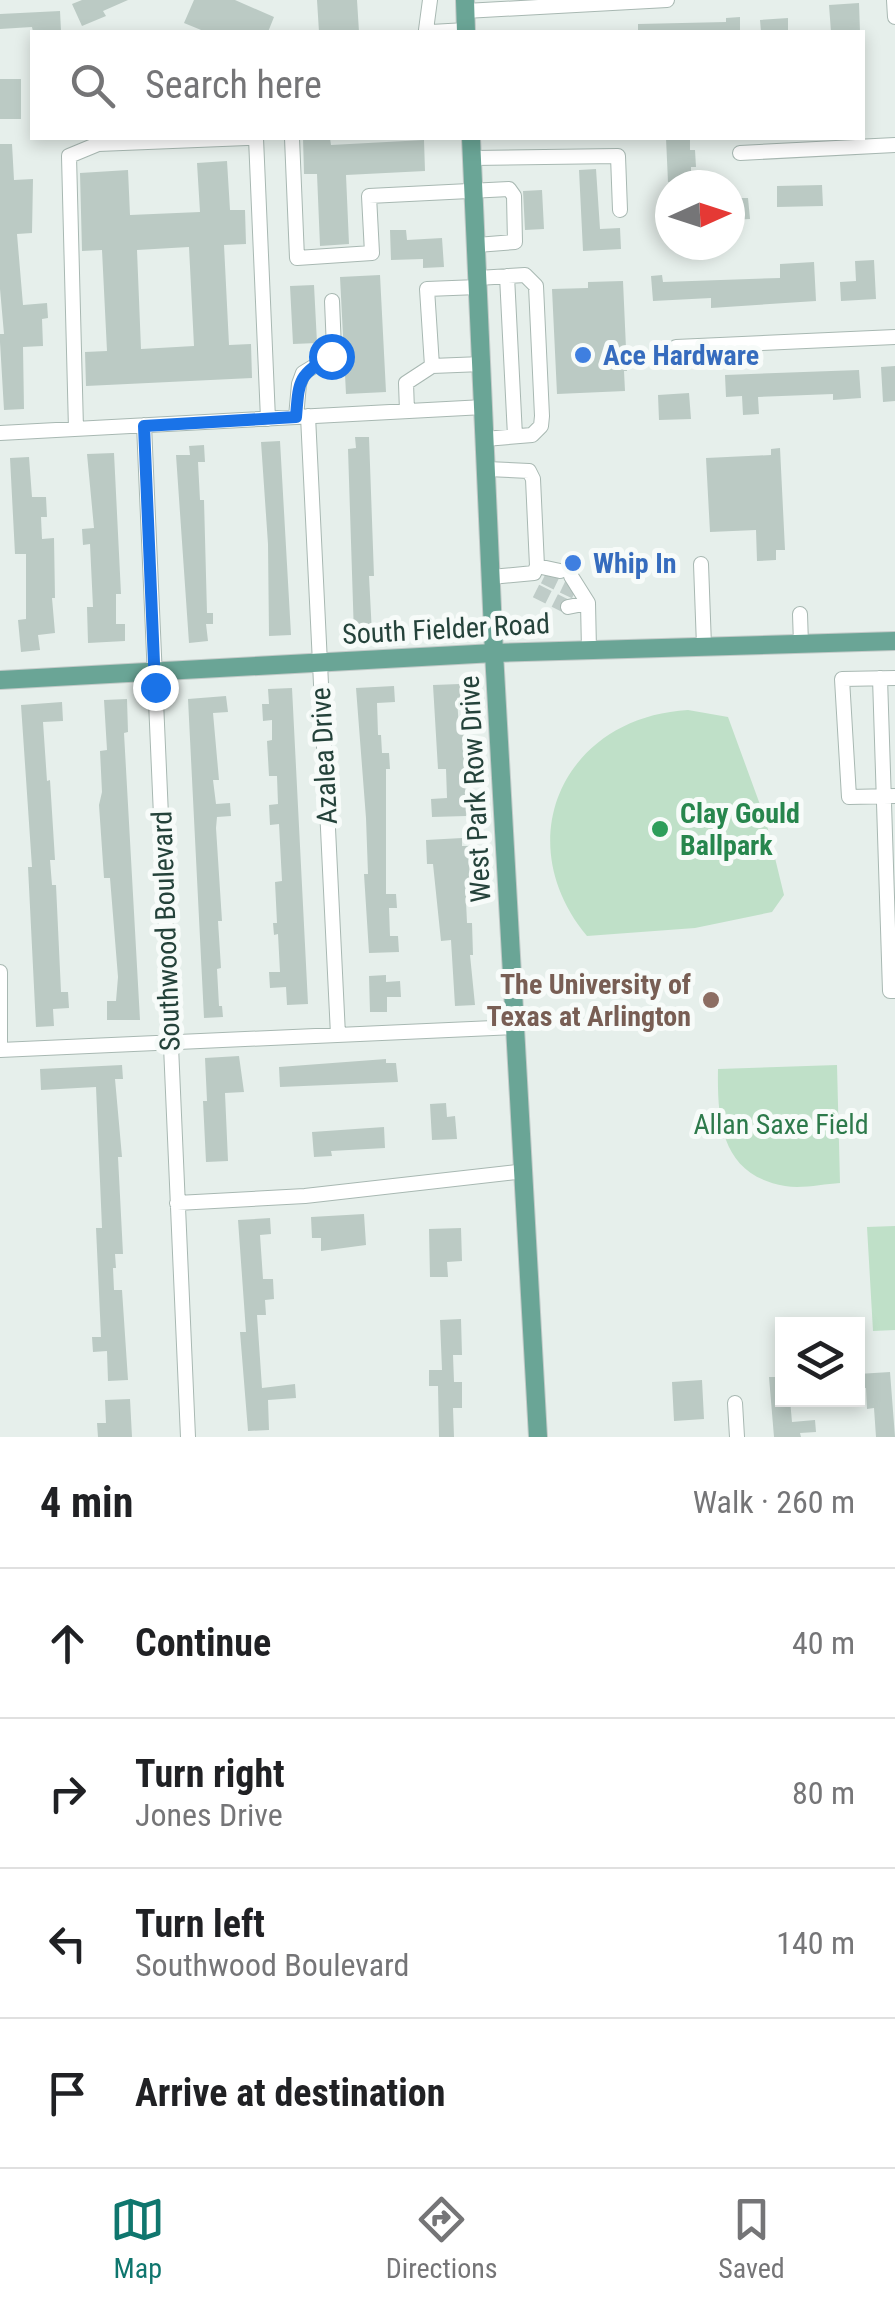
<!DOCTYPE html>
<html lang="en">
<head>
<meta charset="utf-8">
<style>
	:root { --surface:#fff; --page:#f6f6f6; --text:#202124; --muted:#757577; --line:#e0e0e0; --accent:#0f766e }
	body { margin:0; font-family:"Roboto Condensed",sans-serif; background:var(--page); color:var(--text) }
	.controls { position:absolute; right:30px; bottom:30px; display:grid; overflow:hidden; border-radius:0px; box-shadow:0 5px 15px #0003 }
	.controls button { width:90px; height:90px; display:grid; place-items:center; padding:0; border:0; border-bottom:2px solid var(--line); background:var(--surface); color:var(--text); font:50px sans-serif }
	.compass { position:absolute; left:655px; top:170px; width:90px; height:90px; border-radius:50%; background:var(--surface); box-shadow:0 5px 15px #0003; rotate:87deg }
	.stop { position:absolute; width:30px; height:30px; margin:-22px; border:8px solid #1a73e8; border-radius:50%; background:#fff }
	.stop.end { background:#1a73e8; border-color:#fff; box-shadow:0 2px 10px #0008 }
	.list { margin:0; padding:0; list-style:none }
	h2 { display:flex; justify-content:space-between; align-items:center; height:130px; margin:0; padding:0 40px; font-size:42px }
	h2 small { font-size:32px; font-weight:400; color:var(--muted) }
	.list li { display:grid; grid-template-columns:65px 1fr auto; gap:30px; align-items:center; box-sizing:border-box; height:150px; padding:0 40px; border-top:2px solid var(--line) }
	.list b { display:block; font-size:38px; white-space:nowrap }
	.list p { margin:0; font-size:32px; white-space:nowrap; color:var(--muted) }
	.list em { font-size:32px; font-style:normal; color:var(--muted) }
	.icon { flex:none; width:55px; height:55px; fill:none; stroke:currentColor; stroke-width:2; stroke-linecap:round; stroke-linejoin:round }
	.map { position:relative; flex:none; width:895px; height:1437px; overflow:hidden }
	.search { position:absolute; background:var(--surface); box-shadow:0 5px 15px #0003; left:30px; right:30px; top:30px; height:110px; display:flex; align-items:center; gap:25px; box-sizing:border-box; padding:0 35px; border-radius:0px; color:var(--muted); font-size:38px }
	.sheet { height:730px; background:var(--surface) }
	nav { display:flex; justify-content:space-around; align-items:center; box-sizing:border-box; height:140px; border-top:2px solid var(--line); background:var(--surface); font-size:28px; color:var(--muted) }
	nav a { display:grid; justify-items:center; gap:5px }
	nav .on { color:var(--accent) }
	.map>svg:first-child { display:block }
	.green { fill:#bfe0c8 }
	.building { fill:#bbcac4; fill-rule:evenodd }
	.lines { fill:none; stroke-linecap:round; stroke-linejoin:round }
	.minor-tunnel { stroke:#bfccc8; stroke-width:14; stroke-dasharray:14 7; stroke-linecap:butt }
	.minor-casing { stroke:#a8b8b2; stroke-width:16 }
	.major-casing { stroke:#c2cac8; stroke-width:20 }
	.minor { stroke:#fff; stroke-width:14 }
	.major { stroke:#6aa596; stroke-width:18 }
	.route { stroke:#1a73e8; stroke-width:12 }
	.shop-dot { fill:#3f7fe0; stroke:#f7fbf9; stroke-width:4 }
	.leisure-dot { fill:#2e9e5b; stroke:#f7fbf9; stroke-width:4 }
	.education-dot { fill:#8d6e63; stroke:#f7fbf9; stroke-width:4 }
	.labels { text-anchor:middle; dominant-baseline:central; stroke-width:10; stroke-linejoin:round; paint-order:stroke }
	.shop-label { font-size:28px; font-weight:bold; fill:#366cbe; stroke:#f7fbf9; text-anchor:start }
	.street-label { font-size:28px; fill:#24423a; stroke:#f7fbf9 }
	.leisure-label { font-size:28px; font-weight:bold; fill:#27864d; stroke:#f7fbf9; text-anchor:start }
	.education-label { font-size:28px; font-weight:bold; fill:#785e54; stroke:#f7fbf9; text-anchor:end }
	.park-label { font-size:28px; fill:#2d7a4b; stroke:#f7fbf9 }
</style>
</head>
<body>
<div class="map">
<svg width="895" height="1437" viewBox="0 0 895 1437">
	<rect width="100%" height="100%" fill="#e6efeb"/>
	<path class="green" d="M 688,710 L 728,717 L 766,821 L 784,895 L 772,912 L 695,928 L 587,936 C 507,839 565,717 688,710 Z
		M 837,1065 L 840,1183 C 823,1184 802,1189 785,1186 C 722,1175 717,1123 718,1069 Z
		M 895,1226 L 895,1330 L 873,1331 L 867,1227 Z"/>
	<path class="building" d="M 82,0 L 128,0 L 103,11 L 106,16 L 82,26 L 72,4 Z
		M 194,0 L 235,0 L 274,17 L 268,32 L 206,32 L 184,23 Z
		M 317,0 L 357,0 L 359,32 L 319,32 Z
		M 859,3 L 860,32 L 831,32 L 829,5 Z
		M 60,11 L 61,31 L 33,32 L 32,27 L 0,29 L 0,14 Z
		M 740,17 L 740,32 L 638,32 L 638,24 L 726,22 L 726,18 Z
		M 788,18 L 788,32 L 761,32 L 760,20 Z
		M 0,79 L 21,79 L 21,119 L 0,119 Z
		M 303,138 L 330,138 L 331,145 L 424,140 L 425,171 L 346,175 L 349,244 L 320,246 L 317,174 L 304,174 Z
		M 666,138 L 690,138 L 690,150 L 695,150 L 696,167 L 691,167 L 691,181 L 668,182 Z
		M 0,144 L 12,144 L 14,180 L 33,179 L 32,233 L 17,234 L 23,305 L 47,303 L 48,318 L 42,319 L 43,346 L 23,347 L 24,409 L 4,410 L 0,342 L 0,334 L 4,334 L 0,289 Z
		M 227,161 L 230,210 L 245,210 L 246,244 L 224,245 L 229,345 L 251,344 L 252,378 L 86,386 L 85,352 L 107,351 L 102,250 L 82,251 L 80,173 L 128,170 L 130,215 L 200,212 L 197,163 ZM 189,247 L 194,346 L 141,349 L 137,250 Z
		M 596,169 L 600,229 L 620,228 L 621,249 L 583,251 L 579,170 Z
		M 822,185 L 823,206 L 777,207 L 777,186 Z
		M 542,190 L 544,229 L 525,230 L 523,191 Z
		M 730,198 L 748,198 L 750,219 L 730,220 Z
		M 390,230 L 406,230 L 407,240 L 442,238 L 444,267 L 423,268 L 423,259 L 391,260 Z
		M 874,260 L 876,299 L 841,301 L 840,282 L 856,281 L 855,261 Z
		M 814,262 L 816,301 L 711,308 L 711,298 L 653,301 L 651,276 L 662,275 L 663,282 L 780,278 L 780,264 Z
		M 380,275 L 386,392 L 346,394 L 340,277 Z
		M 623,281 L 627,371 L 624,371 L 625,391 L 557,394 L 552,289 L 588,288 L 588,282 Z
		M 314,285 L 317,343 L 293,344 L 290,286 Z
		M 895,366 L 895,401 L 883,402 L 881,367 Z
		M 859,370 L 861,398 L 833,400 L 833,394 L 758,397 L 759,414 L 743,415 L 742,396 L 726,397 L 725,375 Z
		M 689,393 L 691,419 L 659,420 L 658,395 Z
		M 355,437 L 369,437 L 374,576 L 369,576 L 372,634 L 354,635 L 348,449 L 356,448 Z
		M 280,441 L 291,635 L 269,636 L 268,544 L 261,442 Z
		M 204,445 L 205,462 L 198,462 L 200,500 L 204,500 L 207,613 L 213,613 L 213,624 L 206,624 L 208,641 L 189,643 L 176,455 L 190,455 L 189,446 Z
		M 780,448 L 785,550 L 776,550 L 776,560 L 757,561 L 756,530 L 710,532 L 706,458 L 771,455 L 771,449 Z
		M 114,453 L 121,594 L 116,594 L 116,624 L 125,624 L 125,641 L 88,643 L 87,607 L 93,607 L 90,544 L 83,545 L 82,529 L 94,528 L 87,454 Z
		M 29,457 L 32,497 L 46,497 L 47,517 L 41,517 L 42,539 L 54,538 L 55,598 L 52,598 L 55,633 L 38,635 L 40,650 L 21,652 L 18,620 L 26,619 L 26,554 L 15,554 L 10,458 Z
		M 460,684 L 461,697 L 457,698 L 459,729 L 464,729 L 466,816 L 432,817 L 431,799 L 447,798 L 446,769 L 438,769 L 433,685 Z
		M 394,686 L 395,702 L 377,703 L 378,735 L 381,735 L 382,753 L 389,753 L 390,769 L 386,769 L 386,894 L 396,894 L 397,908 L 389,908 L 390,936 L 398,936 L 399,952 L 369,953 L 364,874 L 368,874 L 366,818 L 356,688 Z
		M 292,688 L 308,1004 L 287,1005 L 286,987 L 270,988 L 269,972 L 280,972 L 278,934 L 274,935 L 273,923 L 277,923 L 275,882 L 282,881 L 279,824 L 270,825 L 269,805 L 278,804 L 277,776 L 269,776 L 267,741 L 272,740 L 272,720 L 263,721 L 262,704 L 269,704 L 268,689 Z
		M 226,696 L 228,712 L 213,713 L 219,780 L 213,780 L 216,804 L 230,803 L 231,816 L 217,817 L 216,828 L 222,921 L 218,921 L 221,968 L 217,969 L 219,1006 L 222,1006 L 223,1017 L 204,1018 L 188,699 Z
		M 127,699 L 128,732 L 124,733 L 140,1020 L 107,1020 L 107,1001 L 116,1001 L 118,977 L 110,878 L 104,878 L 99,805 L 102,792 L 100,751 L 107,750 L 104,700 Z
		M 62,702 L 63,721 L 43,722 L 47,781 L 50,780 L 55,860 L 50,860 L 52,885 L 56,885 L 61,992 L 68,992 L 69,1008 L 53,1009 L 54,1026 L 36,1027 L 28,867 L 32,867 L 21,705 Z
		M 462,838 L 462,846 L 468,846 L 471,901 L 466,901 L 467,923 L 472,923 L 473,955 L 470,955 L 475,1005 L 455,1006 L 451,940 L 441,941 L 433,864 L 427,864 L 426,840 Z
		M 386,975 L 386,982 L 400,981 L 401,997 L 387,997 L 387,1012 L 370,1012 L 369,976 Z
		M 239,1056 L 244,1092 L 225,1093 L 228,1161 L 206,1162 L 203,1101 L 207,1101 L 205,1058 Z
		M 386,1059 L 386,1063 L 396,1063 L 398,1082 L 280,1087 L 279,1067 Z
		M 122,1065 L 123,1079 L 115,1079 L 122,1157 L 118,1157 L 123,1254 L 115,1254 L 116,1268 L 113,1268 L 114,1290 L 122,1290 L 128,1380 L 108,1381 L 107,1351 L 93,1352 L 92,1337 L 101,1337 L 96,1228 L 102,1228 L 96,1087 L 41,1090 L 40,1069 Z
		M 446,1103 L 447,1117 L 455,1116 L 457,1139 L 432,1140 L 430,1104 Z
		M 384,1127 L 385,1148 L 331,1151 L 332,1156 L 314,1157 L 312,1132 Z
		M 364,1214 L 366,1245 L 321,1251 L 321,1238 L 312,1238 L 311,1217 Z
		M 270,1218 L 271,1234 L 260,1235 L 263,1279 L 273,1279 L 274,1299 L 265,1300 L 266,1315 L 257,1315 L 262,1388 L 295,1384 L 296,1398 L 268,1400 L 269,1430 L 248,1431 L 240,1332 L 246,1332 L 238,1220 Z
		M 461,1228 L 462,1261 L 447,1262 L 448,1277 L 430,1277 L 429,1229 Z
		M 461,1319 L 462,1355 L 453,1355 L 454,1382 L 462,1382 L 462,1408 L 453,1408 L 454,1437 L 439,1437 L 438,1386 L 429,1386 L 429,1370 L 442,1370 L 440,1320 Z
		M 890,1372 L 895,1437 L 876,1437 L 874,1408 L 867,1409 L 866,1388 L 858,1388 L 858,1374 Z
		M 769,1377 L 782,1377 L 782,1400 L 790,1400 L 792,1422 L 815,1420 L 816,1432 L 800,1433 L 801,1437 L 774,1437 Z
		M 702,1380 L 704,1419 L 674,1421 L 672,1382 Z
		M 130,1399 L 132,1437 L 98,1437 L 97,1423 L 106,1423 L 105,1400 Z"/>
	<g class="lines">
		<path class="minor-tunnel" d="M 544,577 L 575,592
			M 536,591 L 568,607"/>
		<g class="minor-casing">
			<path id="minor" d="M 430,0 L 426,30 L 431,32 L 466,30
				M 894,0 L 895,17
				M 465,11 L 667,0
				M 256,138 L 268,419
				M 292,138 L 297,258 L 372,253 L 369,196 L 509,189 L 514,196 L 515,242 L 477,245
				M 740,153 L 895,145
				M 472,158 L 618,156 L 620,210
				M 507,276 L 515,436
				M 478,278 L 525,275 L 536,286 L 542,416 L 541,426 L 532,435 L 485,439
				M 478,287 L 427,289 L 432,366 L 482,364
				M 676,347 L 895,337
				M 407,411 L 406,383 L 432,366
				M 308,416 L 338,1035
				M 296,417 L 299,384 L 303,373 L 331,356 L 334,349 L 332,301
				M 144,425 L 188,1437
				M 76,429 L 69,156 L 98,144 L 247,138
				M 0,433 L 484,407
				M 487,469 L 529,471 L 533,479 L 537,566 L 534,573 L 491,577
				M 701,564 L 704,646
				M 537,566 L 560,571
				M 571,576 L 588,603 L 589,650
				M 568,607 L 588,603
				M 800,614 L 801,644
				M 880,678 L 890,991 L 895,991
				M 895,678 L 842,679 L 849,797 L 895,796
				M 0,972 L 0,1050
				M 0,1050 L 517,1027
				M 177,1203 L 305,1196 L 525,1171
				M 735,1403 L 737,1437"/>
		</g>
		<g class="major-casing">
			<path id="major" d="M 465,0 L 466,32
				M 471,138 L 494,653 L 538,1437
				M 0,680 L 494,653 L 895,641"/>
		</g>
		<use href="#minor" class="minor"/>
		<use href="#major" class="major"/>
	</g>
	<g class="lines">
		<path class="route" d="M 155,687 L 144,426 L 296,417 C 299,380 298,375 331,356"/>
	</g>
	<g class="shop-dot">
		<circle cx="583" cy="355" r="10"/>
		<circle cx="573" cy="563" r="10"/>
	</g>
	<circle class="leisure-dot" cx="660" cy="829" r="10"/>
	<circle class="education-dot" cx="711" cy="1000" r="10"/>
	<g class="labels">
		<g class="shop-label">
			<text x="603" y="355">Ace Hardware</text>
			<text x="593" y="563">Whip In</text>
		</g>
		<g class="street-label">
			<text transform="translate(446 629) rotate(-3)">South Fielder Road</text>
			<text transform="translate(324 756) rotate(-93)">Azalea Drive</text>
			<text transform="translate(475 789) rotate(-93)">West Park Row Drive</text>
			<text transform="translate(166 931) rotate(-92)">Southwood Boulevard</text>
		</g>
		<g class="leisure-label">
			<text x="680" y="813">Clay Gould<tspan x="680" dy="32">Ballpark</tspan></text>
		</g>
		<g class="education-label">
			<text x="691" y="984">The University of<tspan x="691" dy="32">Texas at Arlington</tspan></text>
		</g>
		<g class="park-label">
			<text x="781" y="1124">Allan Saxe Field</text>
		</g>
	</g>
</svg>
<div class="controls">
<button><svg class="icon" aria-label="layers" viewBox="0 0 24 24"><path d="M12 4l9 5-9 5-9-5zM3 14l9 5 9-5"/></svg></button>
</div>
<svg class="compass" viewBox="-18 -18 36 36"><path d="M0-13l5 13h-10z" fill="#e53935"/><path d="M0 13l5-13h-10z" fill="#757577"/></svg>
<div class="stop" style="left:331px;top:356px"></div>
<div class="stop end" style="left:155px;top:687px"></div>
<div class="search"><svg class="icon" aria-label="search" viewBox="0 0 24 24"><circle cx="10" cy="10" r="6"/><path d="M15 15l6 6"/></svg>Search here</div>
</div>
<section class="sheet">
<h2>4 min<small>Walk · 260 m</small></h2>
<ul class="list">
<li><svg class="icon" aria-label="ahead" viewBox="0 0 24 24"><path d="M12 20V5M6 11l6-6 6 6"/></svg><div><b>Continue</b></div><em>40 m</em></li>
<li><svg class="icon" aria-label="right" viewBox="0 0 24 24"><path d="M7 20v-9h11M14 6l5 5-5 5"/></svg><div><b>Turn right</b><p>Jones Drive</p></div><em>80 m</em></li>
<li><svg class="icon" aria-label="left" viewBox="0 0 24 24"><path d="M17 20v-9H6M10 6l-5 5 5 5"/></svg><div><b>Turn left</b><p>Southwood Boulevard</p></div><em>140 m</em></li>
<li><svg class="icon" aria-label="arrive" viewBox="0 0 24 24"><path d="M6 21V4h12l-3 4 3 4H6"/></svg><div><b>Arrive at destination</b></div></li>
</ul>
</section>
<nav>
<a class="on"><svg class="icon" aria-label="map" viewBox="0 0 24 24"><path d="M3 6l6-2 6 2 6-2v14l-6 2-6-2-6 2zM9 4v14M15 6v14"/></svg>Map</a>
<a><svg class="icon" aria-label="directions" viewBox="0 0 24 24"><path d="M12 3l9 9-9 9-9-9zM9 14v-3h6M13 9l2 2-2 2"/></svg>Directions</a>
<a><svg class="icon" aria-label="saved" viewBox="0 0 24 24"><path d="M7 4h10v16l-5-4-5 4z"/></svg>Saved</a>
</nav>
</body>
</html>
